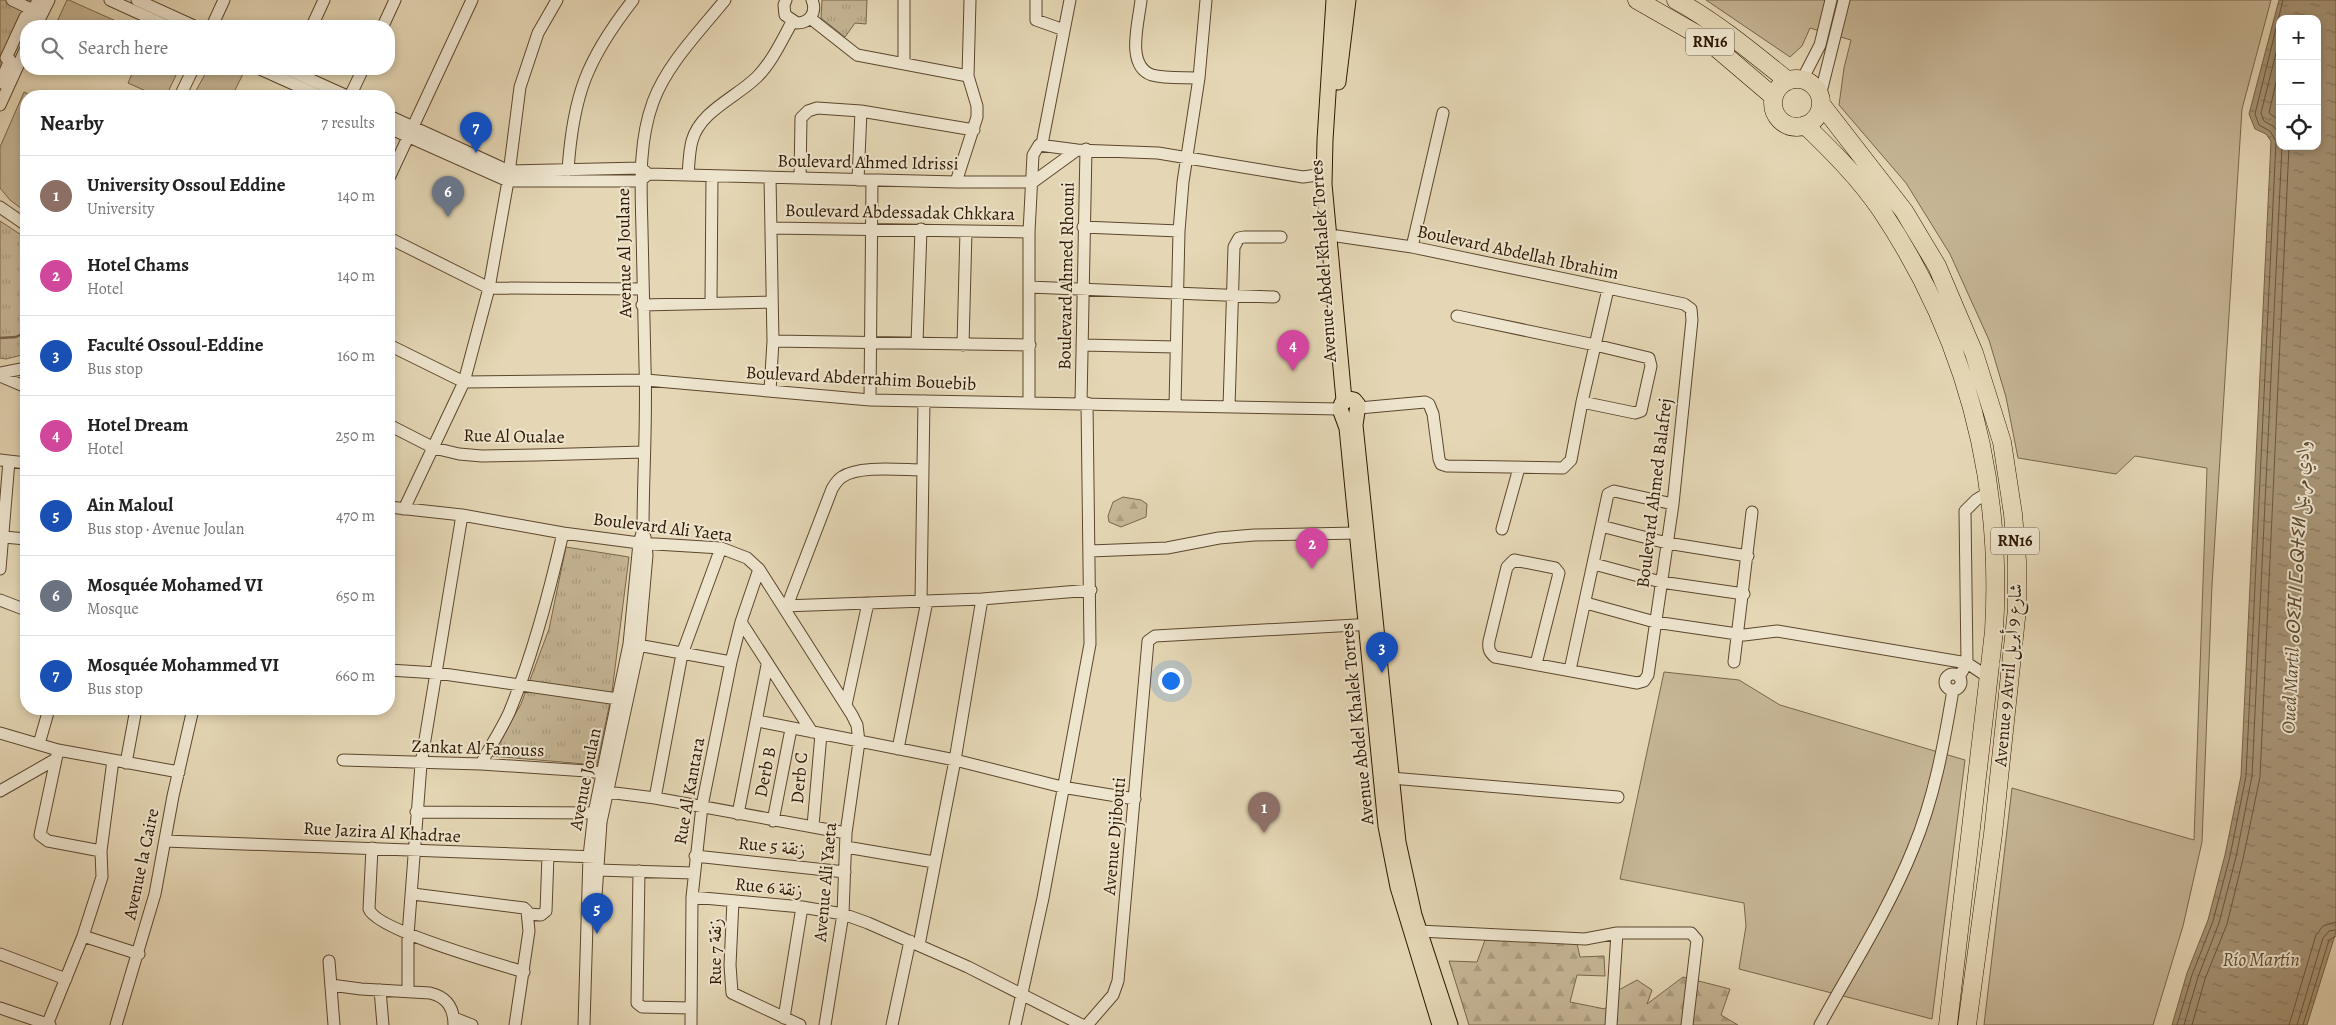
<!DOCTYPE html>
<html lang="en">
<head>
<meta charset="utf-8">
<style>
	:root { --surface:#fff; --page:#f2f2f2; --text:#222; --muted:#767676; --line:#e0e0e0; --accent:#7c3aed }
	body { margin:0; font-family:Alegreya,Amiri,"Noto Sans Tifinagh",serif; background:var(--page); color:var(--text) }
	.controls { position:absolute; right:15px; top:15px; display:grid; overflow:hidden; border-radius:10px; box-shadow:0 2px 8px #0003 }
	.controls button { width:45px; height:45px; display:grid; place-items:center; padding:0; border:0; border-bottom:1px solid var(--line); background:var(--surface); color:var(--text); font:25px sans-serif }
	.you { position:absolute; left:1170px; top:680px; width:18px; height:18px; margin:-12px; border:4px solid #fff; border-radius:50%; background:#1a73e8; box-shadow:0 0 0 8px #1a73e833 }
	.badge { display:grid; place-items:center; width:32px; height:32px; border-radius:50%; background:var(--accent); color:#fff; font-size:16px; font-weight:700 }
	.pin { position:absolute; translate:-50% -41px; filter:drop-shadow(0 1px 2px #0008) }
	.pin::after { content:''; position:absolute; top:26px; width:18px; height:15px; background:inherit; clip-path:polygon(0 0,100% 0,50% 100%) }
	.list { margin:0; padding:0; list-style:none }
	h2 { display:flex; justify-content:space-between; align-items:center; height:65px; margin:0; padding:0 20px; font-size:21px }
	h2 small { font-size:16px; font-weight:400; color:var(--muted) }
	.list li { display:grid; grid-template-columns:32px 1fr auto; gap:15px; align-items:center; box-sizing:border-box; height:80px; padding:0 20px; border-top:1px solid var(--line) }
	.list b { display:block; font-size:19px; white-space:nowrap }
	.list p { margin:0; font-size:16px; white-space:nowrap; color:var(--muted) }
	.list em { font-size:16px; font-style:normal; color:var(--muted) }
	.icon { flex:none; width:28px; height:28px; fill:none; stroke:currentColor; stroke-width:2; stroke-linecap:round; stroke-linejoin:round }
	.map { position:relative; flex:none; width:2336px; height:1025px; overflow:hidden }
	.search { position:absolute; background:var(--surface); box-shadow:0 2px 8px #0003; left:20px; top:20px; width:375px; height:55px; display:flex; align-items:center; gap:12px; box-sizing:border-box; padding:0 18px; border-radius:20px; color:var(--muted); font-size:19px }
	.panel { position:absolute; background:var(--surface); box-shadow:0 2px 8px #0003; left:20px; top:90px; width:375px; height:625px; border-radius:20px }
	.map>svg:first-child { display:block }
	.green { fill:#c6b696; stroke:#7a664b }
	.forest { fill:url(#forest-firs); stroke:#7a664b }
	.park { fill:url(#park-tufts); stroke:#7a664b }
	.water { fill:url(#water-ripples); stroke:#776247; fill-rule:evenodd }
	.lines { fill:none; stroke-linecap:round; stroke-linejoin:round }
	.shore { stroke:#6a563c; stroke-width:1 }
	.stream { stroke:#776247; stroke-width:2.5 }
	.minor-casing { stroke:#5c462d; stroke-width:13 }
	.major-casing { stroke:#2e1600; stroke-width:17 }
	.highway-casing { stroke:#2e1600; stroke-width:19 }
	.minor { stroke:#eee5cf; stroke-width:11 }
	.major { stroke:#e5d7b5; stroke-width:15 }
	.highway { stroke:#e5d7b5; stroke-width:18 }
	.labels { text-anchor:middle; dominant-baseline:central; stroke-width:4; stroke-linejoin:round; paint-order:stroke }
	.shield { fill:#eee5cf; stroke:#68543e; stroke-width:1 }
	.shield-label { font-size:16px; font-weight:bold; fill:#2e1600 }
	.street-label { font-size:18px; fill:#2e1600; stroke:#eee5cf }
	.water-label { font-size:19px; font-style:italic; fill:#5e4930; stroke:#eee5cf }
</style>
</head>
<body>
<div class="map">
<svg width="2336" height="1025" viewBox="0 0 2336 1025">
	<defs>
		<pattern id="forest-firs" width="22" height="20" patternUnits="userSpaceOnUse" patternTransform="scale(1.25)"><rect width="22" height="20" fill="#c6b696"/><path d="M5 1l3.5 6h-7zM16 11l3.5 6h-7z" fill="#aa9c80"/></pattern>
		<pattern id="park-tufts" width="24" height="20" patternUnits="userSpaceOnUse" patternTransform="scale(1.25)"><rect width="24" height="20" fill="#c6b696"/><path d="M3 7l-1-3M5 7V3M7 7l1-3M15 17l-1-3M17 17v-4M19 17l1-3" fill="none" stroke="#aa9c80"/></pattern>
		<pattern id="water-ripples" width="26" height="14" patternUnits="userSpaceOnUse" patternTransform="scale(1.25)"><rect width="26" height="14" fill="#a79577"/><path d="M2 4q2-2 4 0t4 0M15 11q2-2 4 0t4 0" fill="none" stroke="#88795f"/></pattern>
	</defs>
	<rect width="100%" height="100%" fill="#e5d7b5"/>
	<filter id="stains"><feTurbulence type="fractalNoise" baseFrequency=".004" numOctaves="4"/><feColorMatrix values="0 0 0 0 .2 0 0 0 0 .09 0 0 0 0 .02 0 0 0 .5 -.17"/></filter>
	<radialGradient id="worn" r=".72"><stop offset=".6" stop-color="#630" stop-opacity="0"/><stop offset="1" stop-color="#630" stop-opacity=".3"/></radialGradient>
	<path class="green" d="M 67,0 L 69,0 L 127,26 L 91,26 L 87,24 L 85,26 L 55,26 Z
		M 1706,0 L 2271,0 L 2242,109 L 2212,585 L 2202,842 L 2183,926 L 2153,1025 L 1984,1025 L 2012,788 L 2194,840 L 2207,468 L 2135,456 L 2116,474 L 2018,458 L 2006,397 L 1989,340 L 1950,254 L 1906,183 L 1839,105 L 1844,68 L 1851,40 L 1810,28 L 1802,46 L 1790,57 Z
		M 134,69 L 179,69 L 166,96 L 157,96 L 128,83 Z
		M 208,69 L 233,69 L 243,74 L 232,96 L 193,96 Z
		M 24,92 L 33,96 L 26,96 L 26,212 L 10,200 L 0,188 L 0,147 Z
		M 1664,672 L 1739,680 L 1780,705 L 1965,760 L 1932,1019 L 1739,969 L 1746,926 L 1744,903 L 1620,879 Z"/>
	<path class="forest" d="M 1123,497 L 1141,500 L 1147,504 L 1146,517 L 1121,527 L 1109,522 L 1108,516 L 1113,502 Z
		M 1576,939 L 1580,957 L 1604,956 L 1605,976 L 1577,975 L 1570,1002 L 1605,1009 L 1615,992 L 1637,980 L 1652,990 L 1647,1004 L 1683,977 L 1730,989 L 1721,1015 L 1738,1025 L 1469,1025 L 1449,961 L 1477,962 L 1485,940 Z"/>
	<path class="park" d="M 0,0 L 38,0 L 0,83 Z
		M 822,0 L 867,0 L 866,24 L 855,23 L 845,37 L 821,18 Z
		M 0,221 L 26,238 L 26,354 L 6,359 L 0,358 Z
		M 566,547 L 629,557 L 612,692 L 597,765 L 491,756 L 521,704 L 549,629 Z"/>
	<path class="water" d="M 2279,0 L 2336,0 L 2336,932 L 2307,1025 L 2172,1025 L 2187,973 L 2208,920 L 2225,855 L 2241,776 L 2271,141 L 2266,134 L 2255,129 L 2249,114 ZM 2280,19 L 2317,19 L 2317,146 L 2280,146 Z"/>
	<g class="lines">
		<path class="shore" d="M 2280,37 L 2261,113 L 2264,121 L 2273,126 L 2280,134
			M 2280,65 L 2269,113 L 2280,121
			M 2177,1025 L 2192,975 L 2213,921 L 2230,856 L 2246,776 L 2276,141 L 2270,131 L 2259,125 L 2255,114 L 2283,0
			M 2184,1025 L 2198,977 L 2219,923 L 2236,857 L 2252,776 L 2282,146
			M 2192,1025 L 2205,979 L 2227,924 L 2243,859 L 2260,777 L 2289,146
			M 2289,1025 L 2316,935 L 2323,926 L 2336,922
			M 2297,1025 L 2323,938 L 2329,931 L 2336,930
			M 2303,1025 L 2329,940 L 2336,936"/>
		<path class="stream" d="M 0,338 L 16,337 L 26,332"/>
		<g class="minor-casing">
			<path id="minor" d="M 12,0 L 33,10
				M 110,0 L 167,26
				M 137,0 L 194,26
				M 786,0 L 784,5 L 785,15 L 797,23 C 810,23 817,12 812,0
				M 1036,0 L 1036,20 L 1064,30
				M 1141,0 C 1139,21 1125,66 1152,75 C 1166,79 1185,77 1199,78
				M 810,18 L 857,55 L 968,76
				M 36,26 L 49,0
				M 212,26 L 224,0
				M 312,26 L 324,0
				M 383,26 L 395,0
				M 904,64 L 904,0
				M 260,69 L 320,96
				M 287,69 L 347,96
				M 1802,80 L 1820,45 L 1831,0
				M 0,83 L 10,60 L 6,58 L 25,17 L 29,19 L 38,0
				M 180,96 L 193,69
				M 350,96 L 363,69
				M 1820,96 L 1844,0
				M 0,105 L 26,48
				M 389,116 L 509,171 L 641,168 L 646,172
				M 389,128 L 508,181 L 640,181 L 646,176
				M 1042,144 L 1070,0
				M 568,170 C 573,95 587,59 633,0
				M 649,174 L 956,182 L 1033,182 L 1077,150
				M 688,175 C 689,164 689,152 692,141 C 700,111 737,97 757,77 C 772,62 782,40 792,22
				M 770,177 L 773,341 L 770,391
				M 389,178 L 472,0
				M 800,178 L 801,118 L 808,111 L 817,108 L 861,111 L 974,130
				M 858,180 L 861,111
				M 956,182 L 977,117 L 977,106 L 968,76 L 970,0
				M 0,207 L 26,225
				M 1083,227 L 1179,231
				M 771,228 L 1029,232
				M 1337,236 L 1412,247 L 1684,304 L 1691,309 L 1692,320 L 1673,504 L 1648,675 L 1644,681 L 1637,683 L 1495,657 C 1489,652 1488,648 1489,641 L 1507,567 L 1514,560 L 1555,568 L 1559,573 L 1536,664
				M 389,238 L 489,288 L 643,289
				M 1412,247 L 1443,113
				M 1029,287 L 1274,297
				M 711,303 L 712,176
				M 642,305 L 772,302
				M 1457,316 L 1595,345 L 1649,358 L 1651,366 L 1641,411 L 1635,413 L 1582,402
				M 773,341 L 1030,345
				M 917,343 L 921,229
				M 389,345 L 464,382 L 646,380 L 870,400 L 1340,409
				M 963,345 L 966,231
				M 1082,345 L 1176,347
				M 0,373 L 26,368
				M 0,376 L 26,387
				M 870,400 L 872,180
				M 1029,403 L 1029,232 L 1033,155 L 1039,145 L 1077,150 L 1158,153 L 1303,177 L 1324,174
				M 1081,403 L 1086,149
				M 1175,405 L 1179,231 L 1183,182 L 1199,78 L 1206,0
				M 1229,407 L 1234,247 L 1239,238 L 1244,237 L 1281,237
				M 1359,408 L 1425,402 L 1429,404 L 1433,414 L 1439,459 L 1441,464 L 1447,466 L 1563,468 L 1571,460 L 1582,402 L 1608,289
				M 389,425 L 434,448 L 459,454 L 482,456 L 536,455 L 644,452
				M 0,460 L 26,463
				M 389,507 L 462,515 L 563,533 L 639,543 L 721,548 L 747,558 L 759,569 L 852,715 L 857,725 L 859,742 L 846,833 L 843,914 L 825,1025
				M 404,509 L 464,382 L 489,288 L 508,181 L 520,87 L 538,33 L 557,0
				M 1601,526 L 1667,543 L 1748,556
				M 1502,529 L 1519,468
				M 4,537 L 26,539
				M 1090,551 L 1167,548 L 1219,538 L 1254,535 L 1357,533
				M 1594,564 L 1661,582 L 1744,594
				M 0,569 L 9,461
				M 0,600 L 26,610
				M 921,601 L 924,401
				M 1586,603 L 1655,622 L 1744,635 L 1777,631 L 1967,663 L 1988,677
				M 783,606 L 982,599 L 1091,590
				M 787,606 L 832,489 C 835,484 837,480 842,477 C 859,465 902,470 923,470
				M 741,622 L 812,732
				M 632,644 L 731,662
				M 1734,662 L 1752,512
				M 389,670 L 437,673 L 625,700
				M 1570,670 L 1608,494 L 1614,491 L 1673,504
				M1945 682a8 8 0 1 1 16 0a8 8 0 1 1-16 0Z
				M 1959,677 L 1967,663 L 1965,511 L 1976,500 L 1989,492
				M 846,705 L 868,603
				M 758,721 L 955,760 L 1062,787 L 1135,799
				M 0,733 L 58,750 L 179,772
				M 39,744 L 49,709
				M 898,749 L 927,601
				M 58,750 L 40,835 L 48,841 L 101,851
				M 343,760 L 481,764 L 587,771 L 609,774
				M 126,763 L 136,709
				M 481,764 C 490,747 501,730 509,713 C 533,655 549,594 563,533
				M 1391,778 L 1618,797
				M 0,791 L 56,759
				M 607,792 L 655,798 L 846,833
				M 655,798 L 682,654 L 721,548
				M 416,812 L 600,813
				M 738,814 L 767,665
				M 773,821 L 791,729
				M 813,826 L 821,734
				M 165,841 L 596,857
				M 846,847 L 934,862
				M 372,848 L 369,909 C 376,930 498,964 524,972
				M 695,856 L 845,872
				M 597,870 L 693,873
				M 639,871 L 637,1003 L 642,1007 L 691,1008
				M 413,894 L 524,908 L 527,911 L 529,931 L 515,1025
				M 692,897 L 802,907 L 843,914 L 868,923 L 968,967 L 1082,1025
				M 733,901 L 730,965 L 732,993 L 800,1025
				M 595,911 L 601,822 L 639,646 L 647,555 L 645,537
				M 529,914 L 541,915 L 546,911 L 548,855
				M 1419,931 L 1585,939 L 1617,933 L 1691,933 L 1697,940 L 1687,1025
				M 83,936 L 139,954
				M 919,945 L 955,760 L 982,599
				M 0,954 L 66,979
				M 329,961 L 334,1025
				M 331,985 L 361,989 L 430,993 C 447,997 454,1008 454,1025
				M 380,990 L 383,1025
				M 408,991 L 408,935 L 421,764 L 462,515
				M 0,1008 L 50,1025
				M 454,1018 L 472,1025
				M 784,1018 L 802,907
				M 47,1025 L 83,936 L 102,877 L 101,851 L 113,760
				M 116,1025 L 155,894 L 173,796 L 193,709
				M 584,1025 L 589,856 L 594,813 L 629,644 L 639,543 L 643,530 C 643,475 647,421 645,366 C 644,321 643,276 642,230 C 641,187 638,143 653,102 C 667,64 700,31 725,0
				M 691,1025 L 692,897 L 702,806 L 731,662 L 741,622 L 759,569
				M 892,1025 L 910,941
				M 1015,1025 L 1043,898 L 1090,644 L 1087,403
				M 1087,1025 L 1113,995 L 1118,981 L 1148,641 L 1155,636 L 1374,624
				M 1611,1025 L 1617,933
				M 1820,1025 C 1852,967 1888,911 1913,849 C 1934,799 1944,744 1953,690"/>
		</g>
		<g class="major-casing">
			<path id="major" d="M 1334,0 L 1325,140 L 1324,184 L 1344,400
				M 1338,82 L 1348,0
				M 1440,1025 L 1398,887 L 1386,826 L 1347,428 L 1340,409 L 1342,403 L 1349,399 L 1354,400 L 1358,405 L 1355,425 L 1398,842 L 1414,915 L 1450,1025"/>
		</g>
		<g class="highway-casing">
			<path id="highway" d="M 1637,0 L 1707,40 L 1774,97
				M 1676,0 C 1716,22 1752,52 1788,81
				M1773 103a24 24 0 1 1 48 0a24 24 0 1 1-48 0Z
				M 1821,104 L 1904,211 L 1937,266 L 1974,353 L 2002,442 L 2013,514 L 2017,561 L 2017,609 L 1993,834 L 1967,1025
				M 1805,125 C 1832,151 1860,179 1881,210 C 1966,337 2003,479 1994,631 L 1948,1025"/>
		</g>
		<use href="#minor" class="minor"/>
		<use href="#major" class="major"/>
		<use href="#highway" class="highway"/>
	</g>
	<g class="labels">
		<g class="shield">
			<rect x="1686" y="28.5" width="48" height="27" rx="4"/>
			<rect x="1991" y="527.5" width="48" height="27" rx="4"/>
		</g>
		<g class="shield-label">
			<text x="1710" y="42">RN16</text>
			<text x="2015" y="541">RN16</text>
		</g>
		<g class="street-label">
			<text transform="translate(868 162) rotate(1)">Boulevard Ahmed Idrissi</text>
			<text transform="translate(900 212) rotate(1)">Boulevard Abdessadak Chkkara</text>
			<text transform="translate(1518 252) rotate(12)">Boulevard Abdellah Ibrahim</text>
			<text transform="translate(624 253) rotate(-91)">Avenue Al Joulane</text>
			<text transform="translate(1323 261) rotate(-94)">Avenue Abdel Khalek Torres</text>
			<text transform="translate(1066 276) rotate(-89)">Boulevard Ahmed Rhouni</text>
			<text transform="translate(861 378) rotate(3)">Boulevard Abderrahim Bouebib</text>
			<text transform="translate(514 436) rotate(1)">Rue Al Oualae</text>
			<text transform="translate(1654 493) rotate(-83)">Boulevard Ahmed Balafrej</text>
			<text transform="translate(663 527) rotate(7)">Boulevard Ali Yaeta</text>
			<text transform="translate(2008 675) rotate(-85)">Avenue 9 Avril شارع 9 أبريل</text>
			<text transform="translate(1357 724) rotate(-96)">Avenue Abdel Khalek Torres</text>
			<text transform="translate(478 748) rotate(2)">Zankat Al Fanouss</text>
			<text transform="translate(765 772) rotate(-79)">Derb B</text>
			<text transform="translate(799 778) rotate(-85)">Derb C</text>
			<text transform="translate(585 779) rotate(-79)">Avenue Joulan</text>
			<text transform="translate(689 791) rotate(-80)">Rue Al Kantara</text>
			<text transform="translate(382 832) rotate(3)">Rue Jazira Al Khadrae</text>
			<text transform="translate(1114 836) rotate(-85)">Avenue Djibouti</text>
			<text transform="translate(772 846) rotate(6)">Rue 5 زنقة</text>
			<text transform="translate(141 864) rotate(-78)">Avenue la Caire</text>
			<text transform="translate(825 882) rotate(-85)">Avenue Ali Yaeta</text>
			<text transform="translate(769 887) rotate(6)">Rue 6 زنقة</text>
			<text transform="translate(715 952) rotate(-90)">Rue 7 زنقة</text>
		</g>
		<g class="water-label">
			<text transform="translate(2296 587) rotate(-87)">Oued Martil ⴰⵙⵉⴼ ⵏ ⵎⴰⵕⵜⵉⵍ وادي مرتيل</text>
			<text x="2261" y="960">Río Martín</text>
		</g>
	</g>
	<rect width="100%" height="100%" filter="url(#stains)"/>
	<rect width="100%" height="100%" fill="url(#worn)"/>
</svg>
<div class="controls">
<button>+</button>
<button>−</button>
<button><svg class="icon" aria-label="locate" viewBox="0 0 24 24"><circle cx="12" cy="12" r="6"/><path d="M12 2v4M12 18v4M2 12h4M18 12h4"/></svg></button>
</div>
<div class="you"></div>
<div class="pin badge" style="left:1264px;top:833px;background:#8d6e63">1</div>
<div class="pin badge" style="left:1312px;top:569px;background:#d1479c">2</div>
<div class="pin badge" style="left:1382px;top:673px;background:#1a4fb4">3</div>
<div class="pin badge" style="left:1293px;top:371px;background:#d1479c">4</div>
<div class="pin badge" style="left:597px;top:934px;background:#1a4fb4">5</div>
<div class="pin badge" style="left:448px;top:217px;background:#6b7280">6</div>
<div class="pin badge" style="left:476px;top:153px;background:#1a4fb4">7</div>
<div class="search"><svg class="icon" aria-label="search" viewBox="0 0 24 24"><circle cx="10" cy="10" r="6"/><path d="M15 15l6 6"/></svg>Search here</div>
<section class="panel">
<h2>Nearby<small>7 results</small></h2>
<ul class="list">
<li><span class="badge" style="background:#8d6e63">1</span><div><b>University Ossoul Eddine</b><p>University</p></div><em>140 m</em></li>
<li><span class="badge" style="background:#d1479c">2</span><div><b>Hotel Chams</b><p>Hotel</p></div><em>140 m</em></li>
<li><span class="badge" style="background:#1a4fb4">3</span><div><b>Faculté Ossoul-Eddine</b><p>Bus stop</p></div><em>160 m</em></li>
<li><span class="badge" style="background:#d1479c">4</span><div><b>Hotel Dream</b><p>Hotel</p></div><em>250 m</em></li>
<li><span class="badge" style="background:#1a4fb4">5</span><div><b>Ain Maloul</b><p>Bus stop · Avenue Joulan</p></div><em>470 m</em></li>
<li><span class="badge" style="background:#6b7280">6</span><div><b>Mosquée Mohamed VI</b><p>Mosque</p></div><em>650 m</em></li>
<li><span class="badge" style="background:#1a4fb4">7</span><div><b>Mosquée Mohammed VI</b><p>Bus stop</p></div><em>660 m</em></li>
</ul>
</section>
</div>
</body>
</html>
